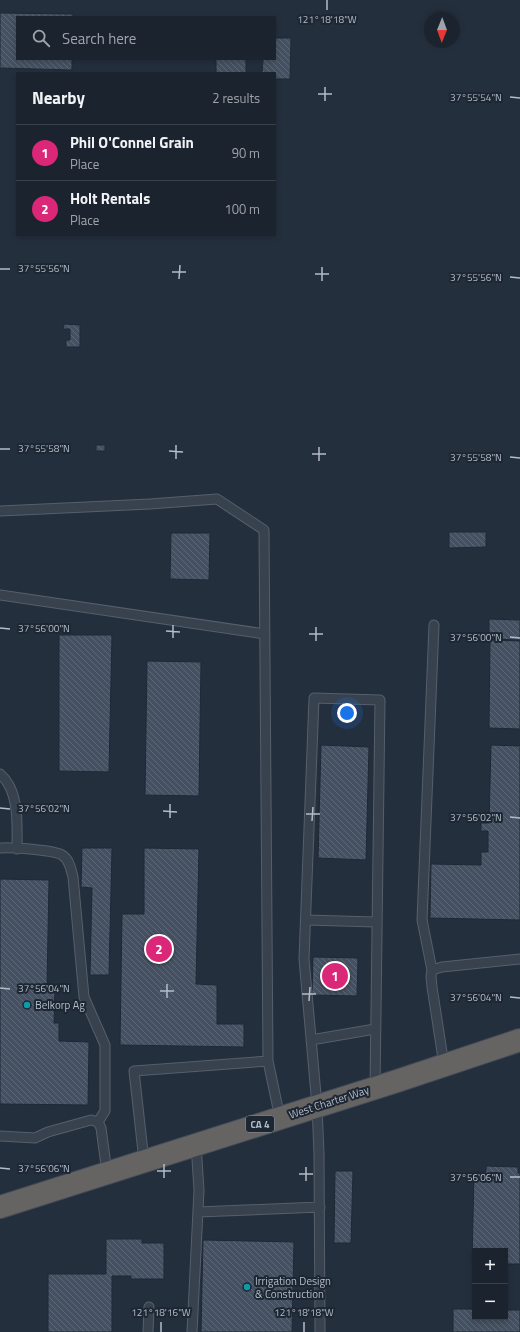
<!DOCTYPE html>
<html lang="en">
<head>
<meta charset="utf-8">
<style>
	:root { --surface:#1b232e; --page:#242b36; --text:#f1f3f6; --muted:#a0a4aa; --line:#39404a; --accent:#db2777 }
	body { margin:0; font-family:"Titillium Web",sans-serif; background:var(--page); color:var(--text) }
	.controls { position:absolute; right:12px; bottom:12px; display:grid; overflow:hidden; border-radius:0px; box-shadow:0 2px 6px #0003 }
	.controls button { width:36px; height:36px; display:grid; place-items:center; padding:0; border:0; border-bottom:1px solid var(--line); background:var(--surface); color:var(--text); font:20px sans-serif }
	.compass { position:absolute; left:424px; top:12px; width:36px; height:36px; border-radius:50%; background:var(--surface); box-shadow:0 2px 6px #0003; rotate:181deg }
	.you { position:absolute; left:347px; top:713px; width:14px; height:14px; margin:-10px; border:3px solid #fff; border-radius:50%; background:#1a73e8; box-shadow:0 0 0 6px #1a73e833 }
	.badge { display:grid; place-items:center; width:26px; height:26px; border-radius:50%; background:var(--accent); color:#fff; font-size:13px; font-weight:700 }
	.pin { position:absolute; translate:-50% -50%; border:2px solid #fff; box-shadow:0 1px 4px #0006 }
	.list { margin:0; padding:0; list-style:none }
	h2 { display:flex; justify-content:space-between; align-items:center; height:52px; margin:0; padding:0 16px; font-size:17px }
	h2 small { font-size:13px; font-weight:400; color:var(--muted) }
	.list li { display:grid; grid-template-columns:26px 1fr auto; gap:12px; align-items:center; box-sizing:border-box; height:56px; padding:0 16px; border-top:1px solid var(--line) }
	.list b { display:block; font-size:15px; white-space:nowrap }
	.list p { margin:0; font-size:13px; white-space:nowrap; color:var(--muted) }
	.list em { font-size:13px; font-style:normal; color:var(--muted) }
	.icon { flex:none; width:22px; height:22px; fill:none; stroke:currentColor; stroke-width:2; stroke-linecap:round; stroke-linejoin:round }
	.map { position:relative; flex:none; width:520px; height:1332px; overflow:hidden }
	.search { position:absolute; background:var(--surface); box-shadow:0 2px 6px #0003; left:16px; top:16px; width:260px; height:44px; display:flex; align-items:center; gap:10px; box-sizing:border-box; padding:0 14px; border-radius:0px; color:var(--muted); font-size:15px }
	.panel { position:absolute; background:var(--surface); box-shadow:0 2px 6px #0003; left:16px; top:72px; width:260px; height:164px; border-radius:0px }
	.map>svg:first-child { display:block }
	.building { fill:url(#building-back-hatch); stroke:#1f2835 }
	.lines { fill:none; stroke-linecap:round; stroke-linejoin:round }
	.service-casing { stroke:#565f6c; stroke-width:11 }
	.trunk-casing { stroke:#434c59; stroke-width:24 }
	.service { stroke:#38414e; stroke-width:9 }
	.trunk { stroke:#656462; stroke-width:22 }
	.ticks { fill:none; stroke:#b4bcc9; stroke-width:1.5 }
	.culture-dot { fill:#0f9aa8; stroke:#1d2633; stroke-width:1.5 }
	.labels { text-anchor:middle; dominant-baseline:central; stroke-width:4; stroke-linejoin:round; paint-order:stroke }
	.shield { fill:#1d2633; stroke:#878f9c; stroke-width:1 }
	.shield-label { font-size:10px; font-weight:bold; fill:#b4bcc9 }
	.poi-label { font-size:11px; fill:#b4bcc9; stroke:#1d2633; text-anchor:start }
	.street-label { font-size:11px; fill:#b4bcc9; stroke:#1d2633 }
	.ticks-label { font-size:10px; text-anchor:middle; fill:#b4bcc9; stroke:#1d2633; stroke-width:4; stroke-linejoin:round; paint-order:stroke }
</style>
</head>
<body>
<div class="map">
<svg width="520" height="1332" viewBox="0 0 520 1332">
	<defs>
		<pattern id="building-back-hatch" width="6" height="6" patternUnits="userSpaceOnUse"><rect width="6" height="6" fill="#455162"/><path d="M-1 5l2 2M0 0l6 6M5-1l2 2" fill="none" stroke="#5d6877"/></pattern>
	</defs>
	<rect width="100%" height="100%" fill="#242f3e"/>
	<path class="building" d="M 0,13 L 73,14 L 73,17 L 17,17 L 17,59 L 72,59 L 72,70 L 0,68 Z
		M 275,38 L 291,38 L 290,79 L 275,79 L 275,73 L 262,73 L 263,59 L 275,59 Z
		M 216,59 L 246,59 L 246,73 L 216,73 Z
		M 64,324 L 80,325 L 80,347 L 66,347 L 66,340 L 70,340 L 70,329 L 63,329 Z
		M 96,445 L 105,445 L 105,451 L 96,451 Z
		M 449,532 L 486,532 L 486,547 L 449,548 Z
		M 171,533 L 210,533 L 209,580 L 170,579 Z
		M 489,619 L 520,620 L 520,640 L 489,639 Z
		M 59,635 L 112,635 L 109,772 L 59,771 Z
		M 490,640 L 520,641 L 520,729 L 489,728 Z
		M 147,661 L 201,662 L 199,796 L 145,795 Z
		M 321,745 L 369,747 L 366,860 L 318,858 Z
		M 491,745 L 520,746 L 520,920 L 430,918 L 431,864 L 481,865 L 481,852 L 488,852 L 488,831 L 481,831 L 481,823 L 489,823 Z
		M 82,848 L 112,848 L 109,975 L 90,975 L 92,888 L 81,887 Z
		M 144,848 L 199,849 L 196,984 L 217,985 L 217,1024 L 244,1024 L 244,1047 L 120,1045 L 122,914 L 144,914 Z
		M 0,879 L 49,880 L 47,987 L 55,987 L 54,1023 L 59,1023 L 59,1041 L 89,1042 L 88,1105 L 0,1104 Z
		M 313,957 L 358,958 L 357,996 L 312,995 Z
		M 486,1166 L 518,1167 L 518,1173 L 520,1173 L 520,1264 L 505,1264 L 505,1251 L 475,1251 L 475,1263 L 472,1263 L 474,1172 L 486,1172 Z
		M 335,1171 L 353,1171 L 351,1243 L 334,1243 Z
		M 106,1239 L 142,1239 L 142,1243 L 164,1243 L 164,1279 L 131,1279 L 131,1276 L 112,1276 L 112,1332 L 48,1332 L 48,1274 L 106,1274 Z
		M 203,1240 L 294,1242 L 292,1332 L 201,1332 Z
		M 453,1309 L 475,1309 L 475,1317 L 505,1317 L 505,1310 L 520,1310 L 520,1332 L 453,1332 Z"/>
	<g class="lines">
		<g class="service-casing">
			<path id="service" d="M 0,511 L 150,504 L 217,499 L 264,530 L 268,1061
				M 0,595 L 265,634
				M 0,774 C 20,791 17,825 17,849
				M 0,848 C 10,847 54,850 62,855 C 70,860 71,870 73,877 L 84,997 L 105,1045 L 105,1111 L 98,1122
				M 306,920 L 376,922
				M 432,970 L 422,920 L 434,625
				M 311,1040 L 375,1029
				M 444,1065 L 432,987 L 431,976 L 432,970 L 442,967 L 520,959
				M 0,1136 L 35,1138 L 48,1132 L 91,1120 L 98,1122 L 101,1128 L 107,1173
				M 144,1161 L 134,1071 L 268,1061 L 280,1118
				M 198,1212 L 320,1207
				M 148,1332 L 149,1307
				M 192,1332 L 199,1190 L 196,1144
				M 320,1332 L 319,1154 L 317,1106 L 304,959 L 314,698 L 380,700 L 375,1088"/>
		</g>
		<g class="trunk-casing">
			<path id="trunk" d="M 0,1207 L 397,1081 L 520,1040"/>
		</g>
		<use href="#service" class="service"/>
		<use href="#trunk" class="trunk"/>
	</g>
	<path class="ticks" d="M 327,10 L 327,0M 318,94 L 332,94M 510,97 L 520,98M 325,101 L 325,87M 0,269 L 10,269M 172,272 L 186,272M 315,274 L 329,274M 510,277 L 520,278M 179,279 L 180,265M 322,281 L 322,267M 0,449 L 10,449M 169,451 L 183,452M 312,454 L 326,454M 510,457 L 520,458M 176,459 L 176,445M 319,461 L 319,447M 0,628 L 10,629M 166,631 L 180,632M 309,634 L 323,634M 510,637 L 520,638M 173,638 L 173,625M 316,641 L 316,627M 0,808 L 10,809M 163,811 L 177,812M 306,814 L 320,814M 510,817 L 520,818M 170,818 L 170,804M 312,821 L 313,807M 0,988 L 10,989M 160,991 L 174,991M 302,994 L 316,994M 510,997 L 520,998M 167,998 L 167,984M 309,1001 L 310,987M 0,1168 L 10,1169M 157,1171 L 171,1171M 299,1174 L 313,1174M 510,1177 L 520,1177M 164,1178 L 164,1164M 306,1181 L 306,1167M 161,1332 L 161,1322M 304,1332 L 304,1322"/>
	<g class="culture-dot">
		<circle cx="27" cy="1005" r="4"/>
		<circle cx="247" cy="1287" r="4"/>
	</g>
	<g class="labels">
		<rect class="shield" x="246" y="1116" width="28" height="16" rx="3"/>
		<g class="shield-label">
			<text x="260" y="1124">CA 4</text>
		</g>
		<g class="poi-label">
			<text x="35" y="1005">Belkorp Ag</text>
			<text x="255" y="1281">Irrigation Design<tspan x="255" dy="13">&amp; Construction</tspan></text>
		</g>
		<g class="street-label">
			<text transform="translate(329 1102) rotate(-18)">West Charter Way</text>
		</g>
	</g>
	<g class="ticks-label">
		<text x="327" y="23">121°18'18"W</text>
		<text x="476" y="101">37°55'54"N</text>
		<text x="44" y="272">37°55'56"N</text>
		<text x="476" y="281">37°55'56"N</text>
		<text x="44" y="452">37°55'58"N</text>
		<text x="476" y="461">37°55'58"N</text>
		<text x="44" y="632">37°56'00"N</text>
		<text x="476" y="641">37°56'00"N</text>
		<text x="44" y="812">37°56'02"N</text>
		<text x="476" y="821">37°56'02"N</text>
		<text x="44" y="992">37°56'04"N</text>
		<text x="476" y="1001">37°56'04"N</text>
		<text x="44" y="1172">37°56'06"N</text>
		<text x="476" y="1181">37°56'06"N</text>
		<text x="161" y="1316">121°18'16"W</text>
		<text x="304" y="1316">121°18'18"W</text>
	</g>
</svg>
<div class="controls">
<button>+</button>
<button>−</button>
</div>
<svg class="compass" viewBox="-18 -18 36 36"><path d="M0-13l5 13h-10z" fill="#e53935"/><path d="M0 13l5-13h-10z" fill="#a0a4aa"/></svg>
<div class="you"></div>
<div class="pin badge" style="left:335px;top:976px">1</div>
<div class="pin badge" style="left:159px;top:949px">2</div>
<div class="search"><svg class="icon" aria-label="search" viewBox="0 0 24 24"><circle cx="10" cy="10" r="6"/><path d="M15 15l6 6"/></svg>Search here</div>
<section class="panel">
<h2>Nearby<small>2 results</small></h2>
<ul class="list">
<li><span class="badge">1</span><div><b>Phil O'Connel Grain</b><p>Place</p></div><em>90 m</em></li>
<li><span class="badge">2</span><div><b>Holt Rentals</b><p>Place</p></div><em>100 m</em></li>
</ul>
</section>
</div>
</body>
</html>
